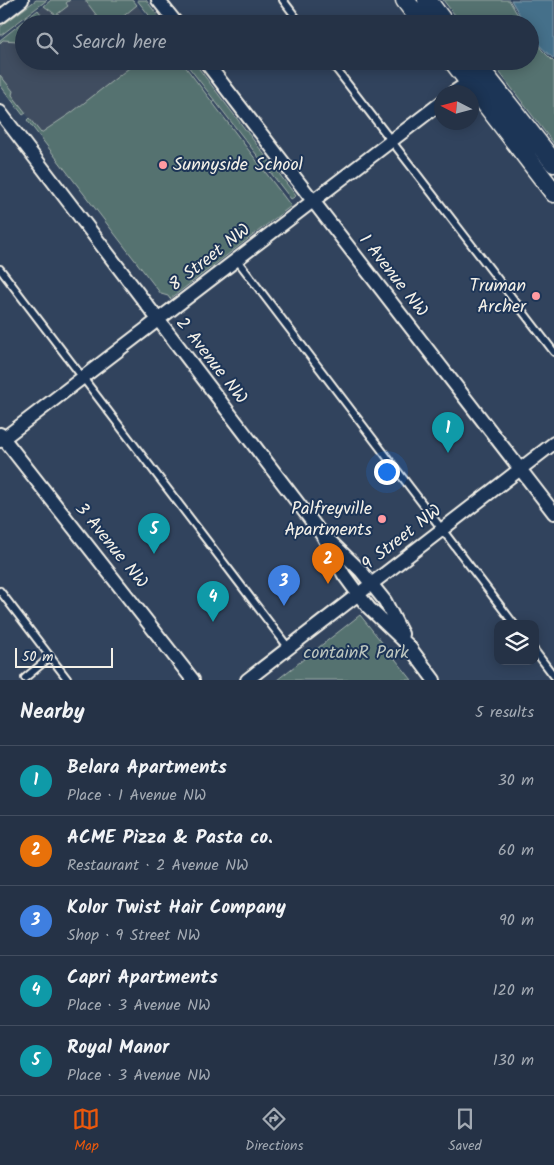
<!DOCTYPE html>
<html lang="en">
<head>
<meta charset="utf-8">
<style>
	:root { --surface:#253246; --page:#313e51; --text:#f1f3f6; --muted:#a3aab3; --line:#424d5f; --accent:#ea580c }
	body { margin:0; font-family:Kalam,sans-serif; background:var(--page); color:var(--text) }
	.controls { position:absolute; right:15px; bottom:15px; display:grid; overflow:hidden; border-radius:10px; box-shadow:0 2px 12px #0003 }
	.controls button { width:45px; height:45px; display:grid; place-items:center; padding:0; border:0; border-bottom:1px solid var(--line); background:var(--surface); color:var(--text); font:25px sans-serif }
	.compass { position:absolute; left:434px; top:85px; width:45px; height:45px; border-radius:50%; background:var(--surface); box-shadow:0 2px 12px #0003; rotate:276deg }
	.scale { position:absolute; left:15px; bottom:12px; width:98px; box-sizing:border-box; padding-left:5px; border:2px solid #f4f1e8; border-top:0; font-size:14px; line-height:18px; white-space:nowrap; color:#f4f1e8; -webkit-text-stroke:4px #1d3557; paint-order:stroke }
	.you { position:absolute; left:386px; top:471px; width:18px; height:18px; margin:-12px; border:4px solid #fff; border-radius:50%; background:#1a73e8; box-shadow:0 0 0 8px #1a73e833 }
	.badge { display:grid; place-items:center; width:32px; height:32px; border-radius:50%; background:var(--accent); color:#fff; font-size:16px; font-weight:700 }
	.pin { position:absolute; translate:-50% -41px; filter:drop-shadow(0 1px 2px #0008) }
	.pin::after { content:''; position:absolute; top:26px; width:18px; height:15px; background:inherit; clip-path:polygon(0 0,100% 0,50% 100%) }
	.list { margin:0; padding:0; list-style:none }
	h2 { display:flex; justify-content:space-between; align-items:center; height:65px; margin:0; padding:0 20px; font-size:21px }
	h2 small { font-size:16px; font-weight:400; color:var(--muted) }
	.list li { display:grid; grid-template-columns:32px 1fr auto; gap:15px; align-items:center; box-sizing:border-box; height:70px; padding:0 20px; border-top:1px solid var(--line) }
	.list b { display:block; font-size:19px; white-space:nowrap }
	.list p { margin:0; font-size:16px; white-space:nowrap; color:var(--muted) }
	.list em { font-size:16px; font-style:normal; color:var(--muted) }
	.icon { flex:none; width:28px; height:28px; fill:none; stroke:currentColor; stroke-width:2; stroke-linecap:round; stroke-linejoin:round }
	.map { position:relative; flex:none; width:554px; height:680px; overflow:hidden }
	.search { position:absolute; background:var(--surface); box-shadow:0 2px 12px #0003; left:15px; right:15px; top:15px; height:55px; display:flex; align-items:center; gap:12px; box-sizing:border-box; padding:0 18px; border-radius:28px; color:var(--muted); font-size:19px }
	.sheet { height:415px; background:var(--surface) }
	nav { display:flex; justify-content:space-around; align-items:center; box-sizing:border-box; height:70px; border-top:1px solid var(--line); background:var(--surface); font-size:14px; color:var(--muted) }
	nav a { display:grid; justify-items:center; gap:2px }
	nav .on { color:var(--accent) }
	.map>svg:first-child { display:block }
	.built { fill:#3f4d61 }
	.green { fill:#55726f; stroke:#a4b2ac }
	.water { fill:#446f8a; stroke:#8aa3b0 }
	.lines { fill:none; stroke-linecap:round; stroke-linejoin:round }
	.service-casing { stroke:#f4f1e8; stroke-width:10 }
	.minor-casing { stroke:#f4f1e8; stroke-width:16 }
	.secondary-casing { stroke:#f4f1e8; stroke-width:21 }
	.service { stroke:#1d3557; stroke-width:6 }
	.minor { stroke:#1d3557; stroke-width:12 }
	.secondary { stroke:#1d3557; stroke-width:18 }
	.poi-dot { fill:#ff9aa2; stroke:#1d3557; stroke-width:2 }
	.labels { text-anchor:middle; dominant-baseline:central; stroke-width:4; stroke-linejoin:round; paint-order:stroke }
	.poi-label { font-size:18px; fill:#f4f1e8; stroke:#1d3557; text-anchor:end }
	.street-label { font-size:18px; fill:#f4f1e8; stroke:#1d3557 }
	.park-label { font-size:18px; fill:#bcc5be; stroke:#1d3557 }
</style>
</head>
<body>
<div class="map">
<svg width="554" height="680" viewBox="0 0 554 680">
	<rect width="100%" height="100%" fill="#31435d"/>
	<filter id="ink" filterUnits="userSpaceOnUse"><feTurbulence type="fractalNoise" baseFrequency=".02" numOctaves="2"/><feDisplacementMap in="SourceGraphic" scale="10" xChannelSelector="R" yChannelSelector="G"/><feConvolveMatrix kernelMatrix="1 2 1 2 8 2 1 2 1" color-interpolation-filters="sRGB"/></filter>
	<g filter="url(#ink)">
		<path class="built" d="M 51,0 L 133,0 L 152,24 L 24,24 L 24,61 L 181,61 L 285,197 L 162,292 L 0,80 L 0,40 Z"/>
		<path class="green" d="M 36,0 L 47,0 L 0,36 L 0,27 Z
			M 51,0 L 70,0 L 66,3 L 68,6 L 56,15 L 44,6 Z
			M 85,0 L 133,0 L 137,5 L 114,24 L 103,24 Z
			M 137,0 L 146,0 L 164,24 L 156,24 Z
			M 443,0 L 509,0 L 523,24 L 462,24 Z
			M 38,10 L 41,14 L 39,16 L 44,24 L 24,24 L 24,36 L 17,41 L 3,40 L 0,43 L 0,40 Z
			M 530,34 L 542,50 L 554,62 L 554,144 L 491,61 L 530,61 Z
			M 138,61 L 181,61 L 291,206 L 170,299 L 168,296 L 161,294 L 27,120 L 29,118 L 41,133 L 71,113 Z
			M 184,61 L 193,61 L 296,196 L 291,199 Z
			M 0,75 L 13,91 L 12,95 L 26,113 L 23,115 L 0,85 Z
			M 360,615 L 412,680 L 277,680 Z"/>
		<path class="water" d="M 511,0 L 554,0 L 554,59 C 544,50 530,38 530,24 L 525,24 Z"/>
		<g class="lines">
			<g class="service-casing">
				<path id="service" d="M 283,0 L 301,24
					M 330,61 L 554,352
					M 237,260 L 514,624
					M 0,269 L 288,647
					M 0,591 L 68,680
					M 535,651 L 554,676
					M 25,678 L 50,657"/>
			</g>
			<g class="minor-casing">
				<path id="minor" d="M 158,0 L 177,24
					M 0,17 L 22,0
					M 205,61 L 554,513
					M 454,92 L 469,82
					M 0,112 L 323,536 L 344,575 L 358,594 L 369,608 L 408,645 L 434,680
					M 0,434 L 193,680
					M 0,441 L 442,102
					M 331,542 L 361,571 L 385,601 L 402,634
					M 247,680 L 554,443"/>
			</g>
			<g class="secondary-casing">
				<path id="secondary" d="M 405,0 L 423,24
					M 427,0 L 445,24
					M 453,61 L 554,193
					M 474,61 L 554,163"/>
			</g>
			<use href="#service" class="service"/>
			<use href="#minor" class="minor"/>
			<use href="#secondary" class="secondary"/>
		</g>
	</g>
	<g class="poi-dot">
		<circle cx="163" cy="165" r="5"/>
		<circle cx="536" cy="296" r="5"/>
		<circle cx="382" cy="519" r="5"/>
	</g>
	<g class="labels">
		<g class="poi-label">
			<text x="173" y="165" text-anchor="start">Sunnyside School</text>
			<text x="526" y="286">Truman<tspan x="526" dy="21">Archer</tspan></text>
			<text x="372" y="509">Palfreyville<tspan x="372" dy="21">Apartments</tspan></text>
		</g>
		<g class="street-label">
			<text transform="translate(210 258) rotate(-38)">8 Street NW</text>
			<text transform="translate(393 276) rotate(52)">1 Avenue NW</text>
			<text transform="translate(211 361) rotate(52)">2 Avenue NW</text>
			<text transform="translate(402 538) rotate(-38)">9 Street NW</text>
			<text transform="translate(111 546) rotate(51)">3 Avenue NW</text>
		</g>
		<g class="park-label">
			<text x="356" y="653">containR Park</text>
		</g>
	</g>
</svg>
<div class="controls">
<button><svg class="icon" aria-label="layers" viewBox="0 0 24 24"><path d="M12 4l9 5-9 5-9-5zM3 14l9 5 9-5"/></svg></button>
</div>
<svg class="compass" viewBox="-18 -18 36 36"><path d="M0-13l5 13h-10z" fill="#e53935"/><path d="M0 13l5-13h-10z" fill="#a3aab3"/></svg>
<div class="scale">50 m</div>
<div class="you"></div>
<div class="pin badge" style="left:448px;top:453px;background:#0f9aa8">1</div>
<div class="pin badge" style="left:328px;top:584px;background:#e8710a">2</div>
<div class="pin badge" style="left:284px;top:606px;background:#3f7fe0">3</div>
<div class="pin badge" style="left:213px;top:622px;background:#0f9aa8">4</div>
<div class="pin badge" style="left:154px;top:554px;background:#0f9aa8">5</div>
<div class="search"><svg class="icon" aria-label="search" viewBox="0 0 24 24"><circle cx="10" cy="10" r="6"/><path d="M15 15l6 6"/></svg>Search here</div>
</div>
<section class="sheet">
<h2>Nearby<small>5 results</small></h2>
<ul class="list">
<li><span class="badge" style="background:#0f9aa8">1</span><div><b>Belara Apartments</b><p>Place · 1 Avenue NW</p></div><em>30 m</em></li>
<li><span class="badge" style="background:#e8710a">2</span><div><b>ACME Pizza &amp; Pasta co.</b><p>Restaurant · 2 Avenue NW</p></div><em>60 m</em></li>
<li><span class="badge" style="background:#3f7fe0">3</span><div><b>Kolor Twist Hair Company</b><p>Shop · 9 Street NW</p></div><em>90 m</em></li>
<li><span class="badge" style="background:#0f9aa8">4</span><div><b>Capri Apartments</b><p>Place · 3 Avenue NW</p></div><em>120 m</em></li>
<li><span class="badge" style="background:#0f9aa8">5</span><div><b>Royal Manor</b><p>Place · 3 Avenue NW</p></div><em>130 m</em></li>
</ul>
</section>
<nav>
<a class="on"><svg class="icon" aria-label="map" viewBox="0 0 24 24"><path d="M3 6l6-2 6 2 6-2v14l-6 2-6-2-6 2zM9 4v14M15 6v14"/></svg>Map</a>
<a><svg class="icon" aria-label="directions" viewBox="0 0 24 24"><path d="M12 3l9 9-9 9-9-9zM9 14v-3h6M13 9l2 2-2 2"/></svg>Directions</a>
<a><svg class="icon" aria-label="saved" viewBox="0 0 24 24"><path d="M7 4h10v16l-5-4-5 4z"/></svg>Saved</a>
</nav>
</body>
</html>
